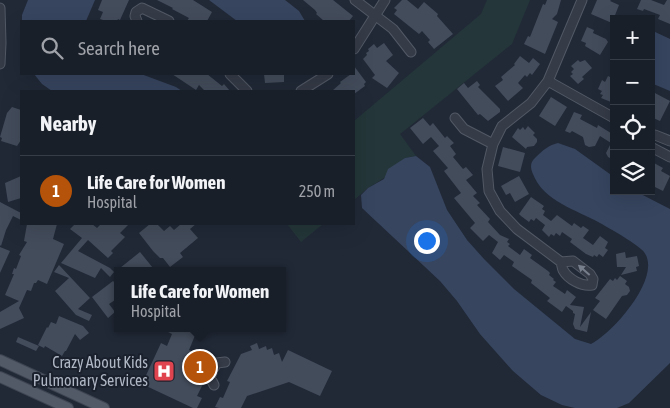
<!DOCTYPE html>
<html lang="en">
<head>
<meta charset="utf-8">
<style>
	:root { --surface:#191f29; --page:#262c35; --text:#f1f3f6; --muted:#9fa2a8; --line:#373d46; --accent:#b45309 }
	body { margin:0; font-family:"Asap Condensed",sans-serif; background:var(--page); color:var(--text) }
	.controls { position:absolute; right:15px; top:15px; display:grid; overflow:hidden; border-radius:0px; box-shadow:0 5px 20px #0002 }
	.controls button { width:45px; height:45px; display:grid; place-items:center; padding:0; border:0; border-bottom:1px solid var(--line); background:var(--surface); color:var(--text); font:25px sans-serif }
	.you { position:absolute; left:426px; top:240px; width:18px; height:18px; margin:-12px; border:4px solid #fff; border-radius:50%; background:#1a73e8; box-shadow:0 0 0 8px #1a73e833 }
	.badge { display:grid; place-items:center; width:32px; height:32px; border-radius:50%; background:var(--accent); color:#fff; font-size:16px; font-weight:700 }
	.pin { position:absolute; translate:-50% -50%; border:2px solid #fff; box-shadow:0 1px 5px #0006 }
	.popup { position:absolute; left:114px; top:267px; width:172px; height:65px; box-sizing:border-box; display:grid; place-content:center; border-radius:0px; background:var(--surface); filter:drop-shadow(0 1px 4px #0005); font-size:16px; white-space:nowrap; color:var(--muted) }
	.popup b { font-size:19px; color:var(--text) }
	.popup::after { content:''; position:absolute; left:50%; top:100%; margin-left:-10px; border:10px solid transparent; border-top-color:var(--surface) }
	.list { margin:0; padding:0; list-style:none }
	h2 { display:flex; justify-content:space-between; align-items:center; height:65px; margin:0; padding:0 20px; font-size:21px }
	h2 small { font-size:16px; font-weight:400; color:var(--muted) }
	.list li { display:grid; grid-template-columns:32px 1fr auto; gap:15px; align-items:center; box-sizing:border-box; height:70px; padding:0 20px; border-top:1px solid var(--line) }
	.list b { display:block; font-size:19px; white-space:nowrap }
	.list p { margin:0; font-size:16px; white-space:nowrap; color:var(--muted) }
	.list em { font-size:16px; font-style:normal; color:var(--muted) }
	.icon { flex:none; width:28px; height:28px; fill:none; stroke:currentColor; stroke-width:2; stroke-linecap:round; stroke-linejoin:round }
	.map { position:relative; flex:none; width:670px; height:408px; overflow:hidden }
	.search { position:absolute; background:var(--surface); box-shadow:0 5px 20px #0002; left:20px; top:20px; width:335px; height:55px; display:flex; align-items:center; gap:12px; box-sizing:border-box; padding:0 18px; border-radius:0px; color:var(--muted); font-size:19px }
	.panel { position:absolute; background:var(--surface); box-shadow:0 5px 20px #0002; left:20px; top:90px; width:335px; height:135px; border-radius:0px }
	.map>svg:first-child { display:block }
	.green { fill:#243639 }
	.water { fill:#37455f }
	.building { fill:#434c5b }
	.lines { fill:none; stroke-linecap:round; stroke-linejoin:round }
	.minor-casing { stroke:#525965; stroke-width:11 }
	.major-casing { stroke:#3e4451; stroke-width:12 }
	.minor { stroke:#353b47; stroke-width:9 }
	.major { stroke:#535a67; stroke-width:10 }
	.oneway { fill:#787f8c }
	.labels { text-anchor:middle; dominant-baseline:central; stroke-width:4; stroke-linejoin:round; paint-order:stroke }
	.poi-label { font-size:16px; fill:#afb6c4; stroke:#1a202c; text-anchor:end }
</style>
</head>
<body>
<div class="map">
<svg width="670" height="408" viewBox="0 0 670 408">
	<rect width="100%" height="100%" fill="#212937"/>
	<path class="green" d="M 487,0 L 530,0 L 512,44 L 400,134 L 416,156 L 405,158 L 384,178 L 368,188 L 354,200 L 354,121 L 481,14 Z
		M 287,224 L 323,224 L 301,242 Z"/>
	<path class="water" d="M 28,0 L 95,0 L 86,21 L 22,21 L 22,15 Z
		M 209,0 L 285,0 L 299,11 L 305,21 L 237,21 Z
		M 651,30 L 670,39 L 670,91 L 651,83 Z
		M 34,74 L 141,74 L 176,87 L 182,91 L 52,91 L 42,84 Z
		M 558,143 L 575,149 L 614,177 L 614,191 L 635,191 L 670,209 L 670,363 L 629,403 L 617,408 L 575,408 L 562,405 L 541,395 L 513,371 L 480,334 L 457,301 L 440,281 L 362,208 L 361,195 L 368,188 L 384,179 L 388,169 L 405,158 L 416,156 L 430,167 L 447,210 L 467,240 L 484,259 L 514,289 L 575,339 L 591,344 C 612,334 663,277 644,252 C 639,245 609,228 600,223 C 577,210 543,201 533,174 C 530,167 530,162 536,157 C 543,150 549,145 558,143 Z"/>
	<path class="building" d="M 102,0 L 129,0 L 120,20 L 118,19 L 117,21 L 106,21 L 100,19 L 103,12 L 98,10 Z
		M 157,0 L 193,0 L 212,12 L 207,21 L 187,21 L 189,18 L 172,9 L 173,8 Z
		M 303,0 L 333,0 L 353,16 L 349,21 L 324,21 L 316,14 L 317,13 L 315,10 Z
		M 402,0 L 407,0 L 418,9 L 424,2 L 438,14 L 437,16 L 453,34 L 434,49 L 428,42 L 430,40 L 422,31 L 419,34 L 394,14 L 397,10 L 394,8 Z
		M 547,0 L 561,0 L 557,14 L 552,19 L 558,22 L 545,54 L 524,44 L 528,36 L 530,37 L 543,4 L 545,5 Z
		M 597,0 L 611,0 L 610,1 L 619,5 L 612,23 L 591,14 Z
		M 641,0 L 651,0 L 664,5 L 667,0 L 670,0 L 670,24 L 658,19 L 660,15 L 644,9 L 643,11 L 637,9 Z
		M 587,27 L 594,30 L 593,33 L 606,39 L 608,42 L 600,55 L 585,46 L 586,43 L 581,41 Z
		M 384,43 L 393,55 L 386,61 L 399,73 L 387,88 L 372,78 L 375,75 L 363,59 L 367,55 L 366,53 L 369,51 L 368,49 L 374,44 L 377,48 Z
		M 520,56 L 529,63 L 533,58 L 540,64 L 532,75 L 530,73 L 527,77 L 525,75 L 518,83 L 523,88 L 508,101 L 495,86 L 503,80 L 501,77 L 515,65 L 514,64 Z
		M 578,60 L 580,62 L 585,60 L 592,68 L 582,77 L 584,79 L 578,84 L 570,76 L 573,74 L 571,72 L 574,69 L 571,66 Z
		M 354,66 L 366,82 L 364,84 L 365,86 L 354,94 L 354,91 L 332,91 L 341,83 L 340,82 L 351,74 L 354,74 Z
		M 172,74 L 207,74 L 222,86 L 224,84 L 230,91 L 205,91 L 199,85 L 196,90 Z
		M 264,74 L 284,74 L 284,82 L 265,83 Z
		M 608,76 L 614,79 L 614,97 L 611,102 L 601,98 L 603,95 L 600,94 L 602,91 L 598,89 L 602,80 L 605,82 Z
		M 477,81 L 480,85 L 478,87 L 500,109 L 500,112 L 488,121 L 480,114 L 478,115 L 457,89 L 464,83 L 468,88 Z
		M 653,92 L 670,101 L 660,121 L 651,117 L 651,96 Z
		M 551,97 L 567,107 L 555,126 L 539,116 Z
		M 12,107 L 21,110 L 21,140 L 17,146 L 1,141 L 2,138 L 0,137 L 7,113 Z
		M 574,112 L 582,115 L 580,119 L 597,128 L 598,125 L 614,135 L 614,160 L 608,157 L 606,153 L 611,143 L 600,136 L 595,146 L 589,147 L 585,145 L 583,137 L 572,131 L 570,133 L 565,131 Z
		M 423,118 L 430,126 L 433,123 L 445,138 L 447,136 L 454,143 L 450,146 L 456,154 L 453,157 L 463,169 L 466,167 L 473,175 L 466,180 L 477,193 L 473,196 L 480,203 L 477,205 L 490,219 L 488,222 L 500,235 L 509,239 L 507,242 L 510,244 L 508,246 L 520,255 L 524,249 L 532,255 L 530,258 L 548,271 L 550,273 L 549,275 L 554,279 L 553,280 L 556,282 L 553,286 L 565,294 L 567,290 L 576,297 L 570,305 L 584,307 L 580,327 L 591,312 L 587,332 L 575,329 L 573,324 L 575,314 L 573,313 L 573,311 L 566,306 L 562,312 L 547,301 L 550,298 L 531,283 L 532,280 L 512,266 L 514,262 L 504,255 L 500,260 L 492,253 L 498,242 L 489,235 L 483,241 L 470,228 L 475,223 L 454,198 L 461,193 L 444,171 L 448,168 L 433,151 L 439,146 L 431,137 L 423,144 L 410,128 Z
		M 528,126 L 535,133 L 533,135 L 537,139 L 537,142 L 534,146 L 527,147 L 526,149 L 512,137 L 518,128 L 520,130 L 523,127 L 525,130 Z
		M 503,147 L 525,153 L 520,172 L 498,166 Z
		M 654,163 L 663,168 L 661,171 L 670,176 L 663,191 L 651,185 L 651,169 Z
		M 21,176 L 21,198 L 8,202 L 5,183 Z
		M 519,176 L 529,194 L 515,202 L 510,193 L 506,195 L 501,186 Z
		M 531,197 L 544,206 L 542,209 L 545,211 L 543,215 L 551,221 L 557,215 L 572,226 L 574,223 L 581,228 L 583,226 L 589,230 L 583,238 L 593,245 L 600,236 L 608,242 L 605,248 L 608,250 L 603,257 L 599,254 L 597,257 L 594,255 L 593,257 L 586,254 L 570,242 L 572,239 L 562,232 L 560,236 L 556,233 L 554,236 L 551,234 L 549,237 L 542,230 L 545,225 L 536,218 L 534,221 L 531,219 L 529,222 L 521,216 L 519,214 Z
		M 0,202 L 21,213 L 21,220 L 13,216 L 6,230 L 1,246 L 0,245 Z
		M 27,224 L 57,224 L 53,239 L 64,244 L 47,284 L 38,280 L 36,283 L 34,283 L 31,291 L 27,290 L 19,308 L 24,318 L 0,329 L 0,312 L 19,301 L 5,295 L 14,274 L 12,274 L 14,268 L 16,269 L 21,256 L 19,255 L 27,242 L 24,241 Z
		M 75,224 L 92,224 L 97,228 L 101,224 L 129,224 L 120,233 L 125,237 L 111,251 L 113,253 L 108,258 L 88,240 L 78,251 L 110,268 L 114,272 L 110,277 L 101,268 L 95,278 L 61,263 L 82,238 L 70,229 Z
		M 150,224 L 157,224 L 164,231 L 170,226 L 174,230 L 181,224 L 196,224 L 190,229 L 198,238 L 180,253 L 183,257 L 170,267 L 163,258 L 160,258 L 153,251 L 139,233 Z
		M 0,247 L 10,251 L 0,273 Z
		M 140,252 L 153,268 L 149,271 L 124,271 L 120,268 Z
		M 625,252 L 626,258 L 637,256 L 639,266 L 636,267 L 637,271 L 621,275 L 626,267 L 617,267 L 616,254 Z
		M 59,265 L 90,298 L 78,309 L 92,315 L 89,321 L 76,315 L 55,291 L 69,278 L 54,272 Z
		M 620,276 L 627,281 L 625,284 L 629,287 L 630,291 L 627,295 L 622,296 L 606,319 L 593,310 L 600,301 L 595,298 L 610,279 L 613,281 L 615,278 L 617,280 Z
		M 113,281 L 118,286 L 118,298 L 109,304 L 115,312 L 108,318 L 92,297 Z
		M 59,316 L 83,326 L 89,333 L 80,340 L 75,334 L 66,351 L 65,351 L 62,356 L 45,346 L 44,348 L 38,345 L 47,327 L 48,328 L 51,322 L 56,324 Z
		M 160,328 L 196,328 L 194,334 L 196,333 L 189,350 L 204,357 L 201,362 L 208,366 L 204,375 L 205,380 L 197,396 L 202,398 L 197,408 L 193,408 L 142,384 L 161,343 L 167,346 L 172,334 Z
		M 18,337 L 39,346 L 36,351 L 16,342 Z
		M 257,343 L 259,349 L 266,346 L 267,350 L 272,348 L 274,355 L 279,353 L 282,362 L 288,350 L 332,371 L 320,396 L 289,382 L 247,396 L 241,408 L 219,408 L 215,407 L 220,397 L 223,398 L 230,382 L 227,381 L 241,354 L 252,350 L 250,346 Z"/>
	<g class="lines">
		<g class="minor-casing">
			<path id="minor" d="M 355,0 L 393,29 L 411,52
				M 0,8 L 1,43 L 0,64
				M 137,21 L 135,16 L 136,12 L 142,8 L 169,21
				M 354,49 L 385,0
				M 230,74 L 247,91
				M 548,81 L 614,118
				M 301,91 L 328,74
				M 455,118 L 464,129 L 493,144
				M 651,136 L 655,135 L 670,141
				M 651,147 L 670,157
				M 561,262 L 573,261 L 590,274 L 593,279 L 592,285 C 582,287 568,279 563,270 C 562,268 562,265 561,262 L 517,229 L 500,211 L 489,191 L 487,169 L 493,144 L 502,126 L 531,103 L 548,81 L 582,0
				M 214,368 L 217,363 L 225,362
				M 212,373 L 210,377 L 214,385"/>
		</g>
		<g class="major-casing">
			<path id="major" d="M 0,360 L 104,408
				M 0,377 L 68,408"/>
		</g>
		<use href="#minor" class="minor"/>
		<use href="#major" class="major"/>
	</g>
	<defs><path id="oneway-solid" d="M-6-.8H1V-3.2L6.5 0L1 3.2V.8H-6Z" transform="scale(1.25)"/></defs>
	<use class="oneway" href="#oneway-solid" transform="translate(584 270) rotate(-139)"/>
	<defs>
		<g id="hospital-square" transform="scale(1.125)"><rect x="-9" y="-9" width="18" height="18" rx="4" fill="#e0444e" stroke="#1a202c"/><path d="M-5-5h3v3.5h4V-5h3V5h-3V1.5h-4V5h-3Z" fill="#fff"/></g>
	</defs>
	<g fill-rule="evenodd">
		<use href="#hospital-square" x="164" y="371"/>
	</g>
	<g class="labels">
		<g class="poi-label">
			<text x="148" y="362">Crazy About Kids<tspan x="148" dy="18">Pulmonary Services</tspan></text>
		</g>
	</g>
</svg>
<div class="controls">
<button>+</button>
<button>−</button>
<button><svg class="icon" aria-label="locate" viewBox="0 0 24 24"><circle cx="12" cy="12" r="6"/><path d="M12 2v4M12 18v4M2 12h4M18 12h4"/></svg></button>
<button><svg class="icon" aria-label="layers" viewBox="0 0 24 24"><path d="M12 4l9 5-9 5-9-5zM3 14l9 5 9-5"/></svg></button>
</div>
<div class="you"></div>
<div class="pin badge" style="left:200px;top:367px">1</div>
<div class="popup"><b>Life Care for Women</b>Hospital</div>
<div class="search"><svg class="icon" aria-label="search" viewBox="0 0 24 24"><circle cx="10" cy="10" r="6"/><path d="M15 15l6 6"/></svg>Search here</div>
<section class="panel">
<h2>Nearby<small></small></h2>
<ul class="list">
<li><span class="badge">1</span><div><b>Life Care for Women</b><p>Hospital</p></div><em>250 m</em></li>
</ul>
</section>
</div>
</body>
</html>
